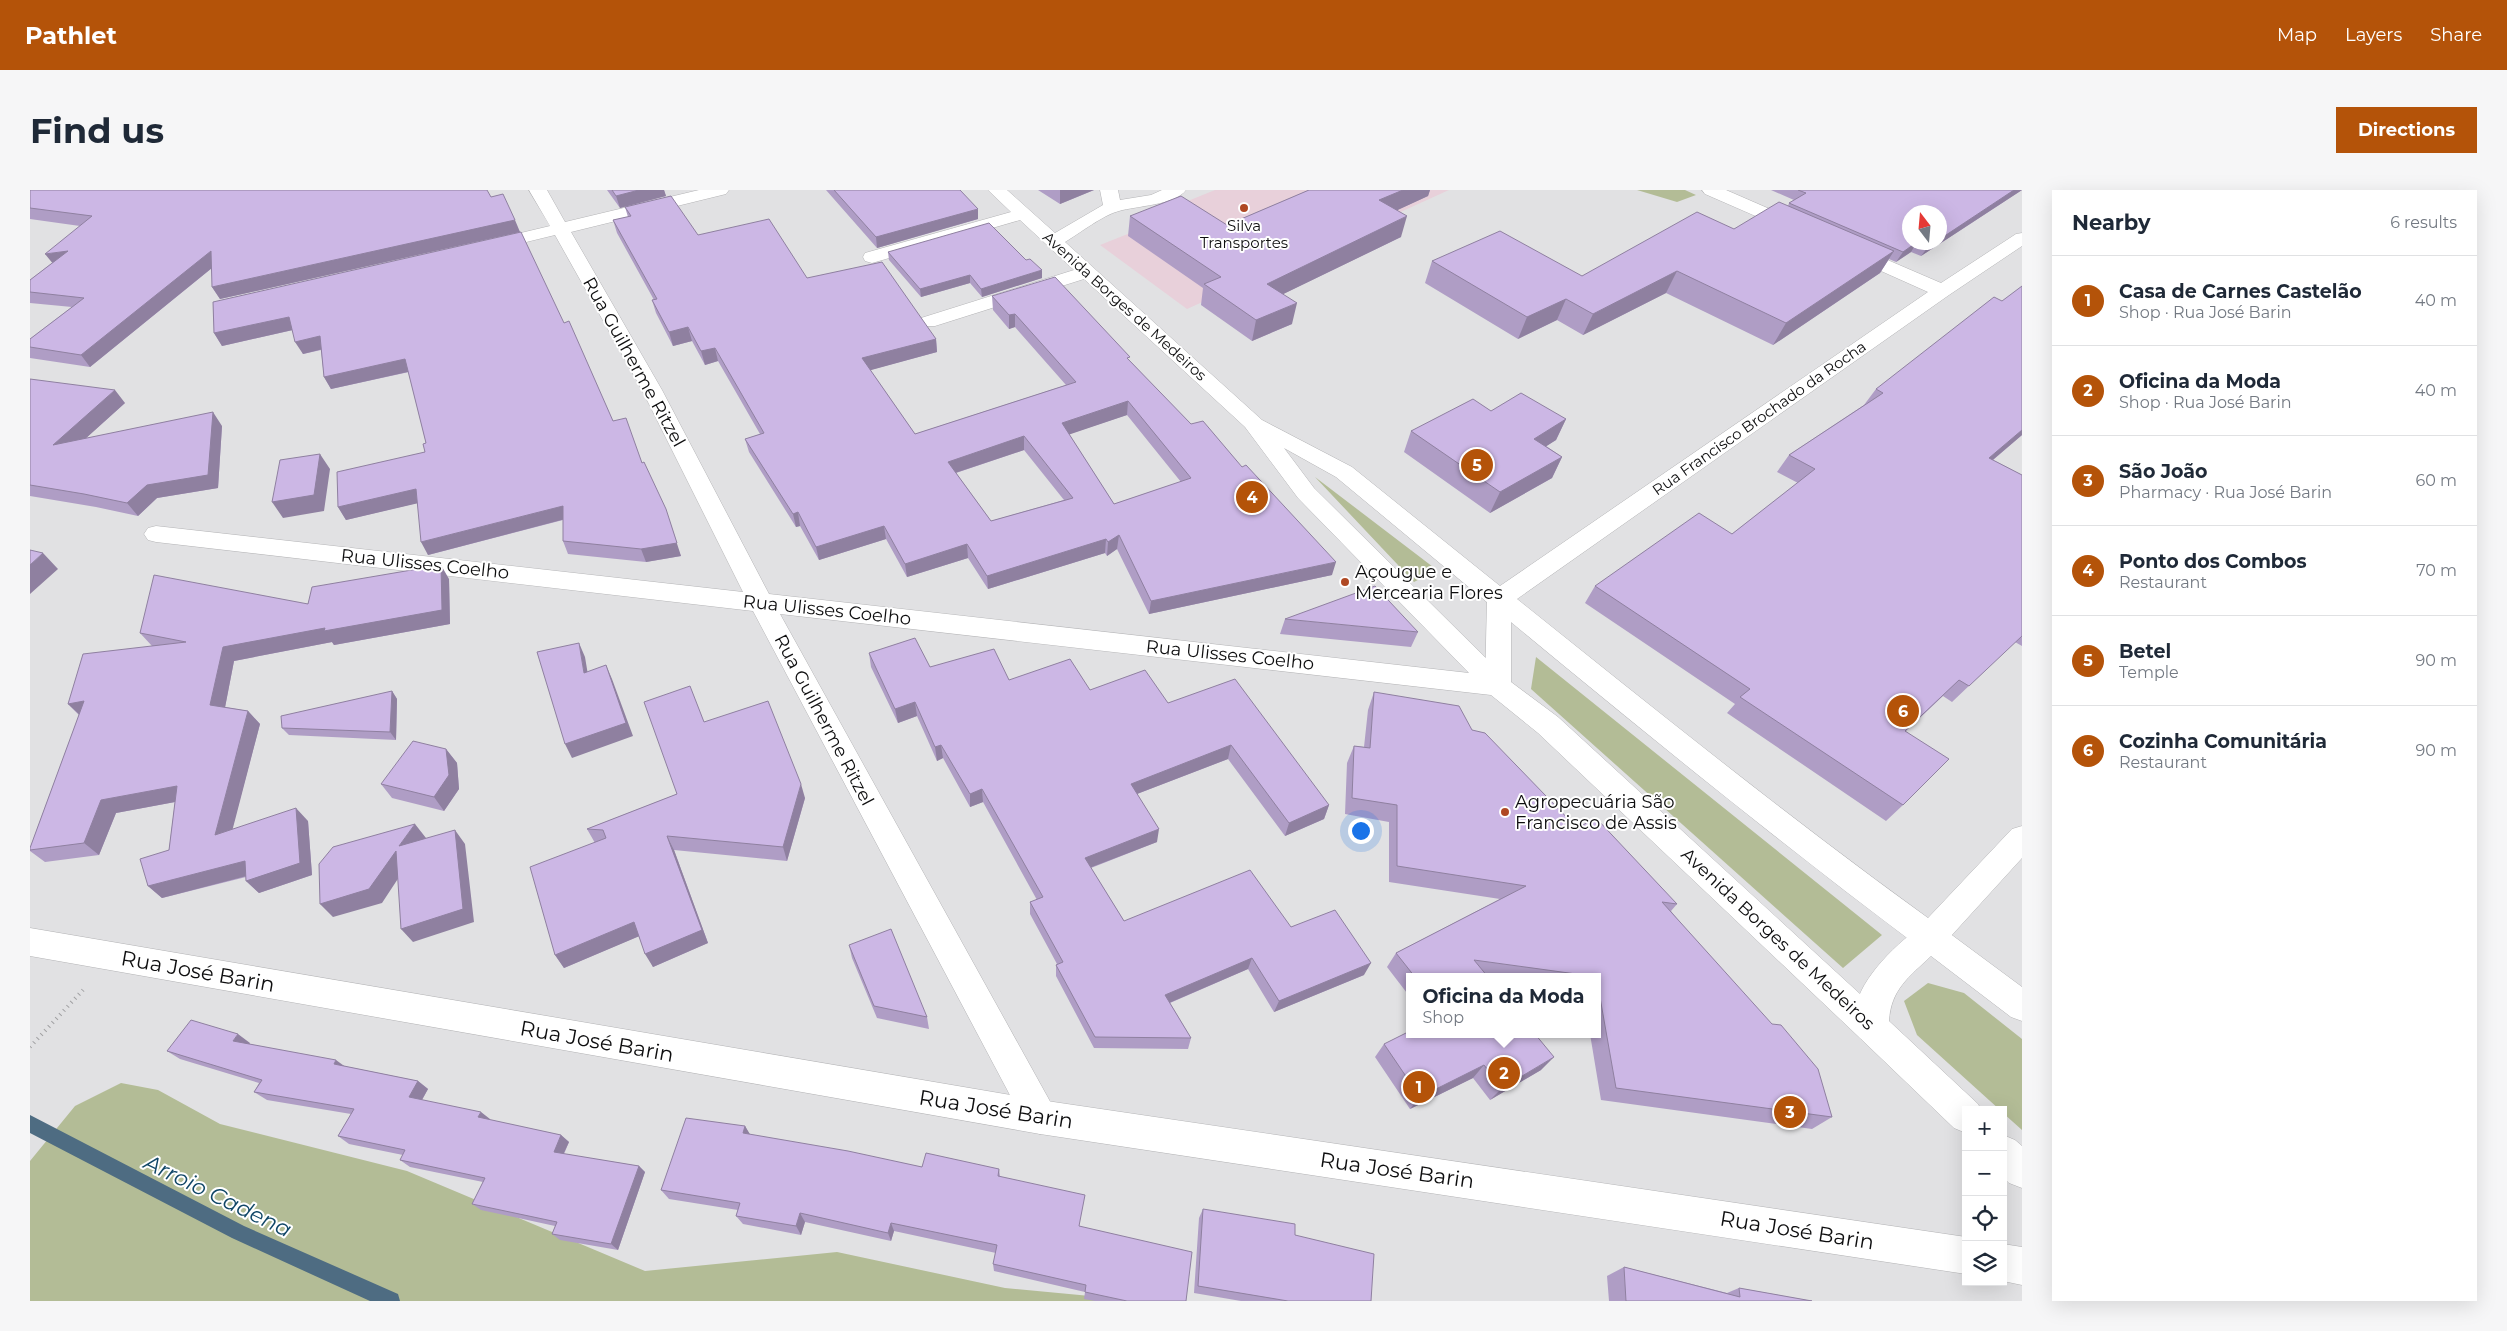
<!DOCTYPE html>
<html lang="en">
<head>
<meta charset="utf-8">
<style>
	:root { --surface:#fff; --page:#f6f6f7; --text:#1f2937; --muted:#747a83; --line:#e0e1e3; --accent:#b45309 }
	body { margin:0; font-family:Montserrat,sans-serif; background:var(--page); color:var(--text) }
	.controls { position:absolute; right:15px; bottom:15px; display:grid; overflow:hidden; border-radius:0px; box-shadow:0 5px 20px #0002 }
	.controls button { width:45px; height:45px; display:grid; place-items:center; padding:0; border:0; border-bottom:1px solid var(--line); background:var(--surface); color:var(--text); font:25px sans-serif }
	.compass { position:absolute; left:1872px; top:15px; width:45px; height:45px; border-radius:50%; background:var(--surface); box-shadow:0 5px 20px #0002; rotate:344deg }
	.you { position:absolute; left:1330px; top:640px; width:18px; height:18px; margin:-12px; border:4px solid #fff; border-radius:50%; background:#1a73e8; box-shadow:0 0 0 8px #1a73e833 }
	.badge { display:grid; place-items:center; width:32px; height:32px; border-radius:50%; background:var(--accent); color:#fff; font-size:16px; font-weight:700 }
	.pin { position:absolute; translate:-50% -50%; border:2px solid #fff; box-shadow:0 1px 5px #0006 }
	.popup { position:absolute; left:1376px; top:783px; width:195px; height:65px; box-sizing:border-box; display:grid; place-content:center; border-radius:0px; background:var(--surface); filter:drop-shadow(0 1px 4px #0005); font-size:16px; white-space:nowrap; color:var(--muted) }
	.popup b { font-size:19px; color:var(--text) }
	.popup::after { content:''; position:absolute; left:50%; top:100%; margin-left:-10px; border:10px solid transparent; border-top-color:var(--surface) }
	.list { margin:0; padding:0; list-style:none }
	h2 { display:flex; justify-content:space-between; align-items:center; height:65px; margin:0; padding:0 20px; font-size:21px }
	h2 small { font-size:16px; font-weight:400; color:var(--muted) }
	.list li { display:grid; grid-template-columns:32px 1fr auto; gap:15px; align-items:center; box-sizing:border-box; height:90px; padding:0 20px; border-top:1px solid var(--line) }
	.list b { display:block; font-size:19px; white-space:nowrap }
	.list p { margin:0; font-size:16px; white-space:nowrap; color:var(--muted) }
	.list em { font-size:16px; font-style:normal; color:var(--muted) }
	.icon { flex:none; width:28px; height:28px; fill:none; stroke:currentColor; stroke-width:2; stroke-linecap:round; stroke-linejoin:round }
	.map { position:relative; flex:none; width:1992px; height:1111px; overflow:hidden; border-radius:0px }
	header { display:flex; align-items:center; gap:30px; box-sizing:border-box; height:70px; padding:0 25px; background:var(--accent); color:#fff }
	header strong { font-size:24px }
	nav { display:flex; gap:28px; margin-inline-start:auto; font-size:18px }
	.intro { display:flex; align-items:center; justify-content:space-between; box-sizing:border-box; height:120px; padding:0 30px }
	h1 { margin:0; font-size:35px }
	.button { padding:12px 22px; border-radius:0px; background:var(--accent); color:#fff; font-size:18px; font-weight:700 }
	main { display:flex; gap:30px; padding:0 30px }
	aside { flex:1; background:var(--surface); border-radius:0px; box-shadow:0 5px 20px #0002 }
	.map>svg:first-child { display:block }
	.industrial { fill:#e8d0da }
	.green { fill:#b3bc96 }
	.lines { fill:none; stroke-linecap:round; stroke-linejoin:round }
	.stream { fill:#4e6c82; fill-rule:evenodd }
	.minor-casing { stroke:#b4b4b6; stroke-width:1 }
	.major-casing { stroke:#b4b4b6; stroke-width:1 }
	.path { stroke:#a0a0a2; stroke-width:4; stroke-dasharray:1 4.5; stroke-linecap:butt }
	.minor { fill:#fff; fill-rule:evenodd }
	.major { fill:#fff; fill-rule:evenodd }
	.wall { fill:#af9dc5; fill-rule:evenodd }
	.shaded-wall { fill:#8f80a0 }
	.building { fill:#ccb7e5; stroke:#8f80a0; fill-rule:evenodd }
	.poi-dot { fill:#af4823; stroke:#fff; stroke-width:2 }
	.labels { text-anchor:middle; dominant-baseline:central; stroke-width:4; stroke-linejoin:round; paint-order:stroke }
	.far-poi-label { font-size:15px; fill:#0e0e0f; stroke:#fff }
	.far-street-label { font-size:15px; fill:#0e0e0f; stroke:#fff }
	.street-label { font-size:18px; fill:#0e0e0f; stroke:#fff }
	.poi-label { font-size:18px; fill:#0e0e0f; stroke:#fff; text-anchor:start }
	.near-street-label { font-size:21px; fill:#0e0e0f; stroke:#fff }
	.near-water-label { font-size:22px; font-style:italic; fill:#104667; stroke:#fff }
</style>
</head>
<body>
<header>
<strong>Pathlet</strong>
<nav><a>Map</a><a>Layers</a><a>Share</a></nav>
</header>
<div class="intro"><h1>Find us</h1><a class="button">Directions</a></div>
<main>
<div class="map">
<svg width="1992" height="1111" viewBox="0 0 1992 1111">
	<rect width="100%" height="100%" fill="#e1e1e3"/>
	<path class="industrial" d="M 1185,0 L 1419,0 L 1157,119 L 1070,55 L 1148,24 L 1138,19 Z"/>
	<path class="green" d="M 1607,0 L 1655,0 L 1666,5 L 1647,12 Z
		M 1285,287 L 1407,380 L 1384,392 Z
		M 1506,467 L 1852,745 L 1813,778 L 1501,499 Z
		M 1898,793 L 1934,803 L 1992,849 L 1992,940 L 1973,923 L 1973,920 L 1970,920 L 1887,845 L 1874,811 Z
		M 91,893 L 128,900 L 190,934 L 377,981 L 615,1081 L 807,1062 L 975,1098 L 1113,1111 L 0,1111 L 0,971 L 45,916 Z"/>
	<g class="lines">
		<path class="stream" d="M 0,925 L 214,1036 L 368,1104 L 370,1111 L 340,1111 L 202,1048 L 0,943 Z"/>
		<g class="minor-casing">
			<path id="minor" d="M 499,0 L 517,0 L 535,32 L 669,0 L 699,0 L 696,4 L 541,42 L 632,200 L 739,404 L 1439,483 L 1268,308 L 1215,237 L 1054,89 L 905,136 L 891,136 L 888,132 L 891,128 L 1044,80 L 990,30 L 842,73 L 835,71 L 833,67 L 835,63 L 981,22 L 958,0 L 977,0 L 1025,43 L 1073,15 L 1070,0 L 1088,0 L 1090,10 L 1121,5 L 1132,0 L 1156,0 C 1145,15 1106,16 1089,21 C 1073,25 1050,43 1035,52 L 1232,230 L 1322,277 L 1470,396 L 1898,102 L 1813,64 L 1810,60 L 1813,56 L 1825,56 L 1911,93 L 1986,44 L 1992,43 L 1992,56 L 1919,105 L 1487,409 C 1622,517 1757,626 1898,728 L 1982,639 L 1992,636 L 1992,668 L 1911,757 L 1900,761 L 1889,757 C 1689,607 1498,446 1306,287 L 1254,258 L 1284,298 L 1477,489 L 1528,527 L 1854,826 L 1858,837 L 1854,848 L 1842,853 L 1830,848 L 1508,543 L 1461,505 L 750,424 L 1022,915 L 1027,927 L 1022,939 L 1010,944 L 998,939 L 723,421 L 126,352 L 118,350 L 114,344 L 118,338 L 126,336 L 713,402 L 612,200 L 525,45 L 459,61 L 453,60 L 450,56 L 453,52 L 520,36 Z
				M 1672,0 L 1696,0 L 1772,33 L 1775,37 L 1772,41 L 1760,41 L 1675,4 Z"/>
		</g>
		<g class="major-casing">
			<path id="major" d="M 1469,400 L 1478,403 L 1481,409 L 1481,496 L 1477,503 L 1468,506 L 1459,503 L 1455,496 L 1457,409 L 1460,403 Z
				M 1900,733 L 1911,737 L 1992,797 L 1992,831 L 1981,827 L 1901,766 C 1879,787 1861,799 1859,831 L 1948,914 L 1951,920 L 1936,920 L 1936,943 L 1924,938 L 1830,848 C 1825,836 1825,823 1828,810 C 1834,785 1876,742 1900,733 Z
				M 0,738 L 1010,910 L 1936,1047 L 1936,1084 L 1010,944 L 0,766 Z
				M 1973,945 L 1985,950 L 1992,956 L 1992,998 L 1979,993 L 1973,987 Z
				M 1973,1054 L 1992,1057 L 1992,1095 L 1973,1091 Z"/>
		</g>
		<path class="path" d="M 0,857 L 53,800"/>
		<use href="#minor" class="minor"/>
		<use href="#major" class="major"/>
	</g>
	<path class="wall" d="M 0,0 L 461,7 L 490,42 L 190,109 L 182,97 L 182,78 L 60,177 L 0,168 L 0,149 L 42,117 L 0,113 L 0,90 L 22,73 L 50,36 L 0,29 Z
		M 577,0 L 634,0 L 636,6 L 590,18 Z
		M 796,0 L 930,0 L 948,29 L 847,58 Z
		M 1008,0 L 1064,0 L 1030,14 Z
		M 1279,0 L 1400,0 L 1398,6 L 1367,20 L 1371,47 L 1253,104 L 1262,134 L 1222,151 L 1171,115 L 1173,98 L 1098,46 L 1100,26 L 1197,35 Z
		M 1741,0 L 1992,0 L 1891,66 L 1881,62 L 1866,72 L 1859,69 L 1850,83 L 1743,155 L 1636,103 L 1553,145 L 1527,130 L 1488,149 L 1395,93 L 1402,71 L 1552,86 L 1704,39 L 1758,16 L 1759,13 L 1764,10 ZM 1880,22 L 1910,52 L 1880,52 Z
		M 595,17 L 668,45 L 777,88 L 906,149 L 907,162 L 840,180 L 885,244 L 1036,195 L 985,137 L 979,139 L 963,120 L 962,106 L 1100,171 L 1302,385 L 1119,424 L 1087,359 L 1077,366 L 1075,363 L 958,399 L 938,368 L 877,387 L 856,349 L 789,370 L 770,336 L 766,337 L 719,262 L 715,249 L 730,244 L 688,171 L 675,175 L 662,151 L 643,156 L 626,123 L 622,110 L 624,110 L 587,43 L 583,30 L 598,27 ZM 1097,225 L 1151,292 L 1084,314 L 1039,244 ZM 994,260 L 1034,310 L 961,331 L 926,283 Z
		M 858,62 L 1012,88 L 952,107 L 940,93 L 891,107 L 859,70 Z
		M 1972,111 L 1992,245 L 1963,270 L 1992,285 L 1992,456 L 1985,452 L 1922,512 L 1913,506 L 1876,541 L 1873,615 L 1856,631 L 1697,523 L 1705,514 L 1555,413 L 1565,396 L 1702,344 L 1768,293 L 1747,282 L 1759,265 L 1834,215 L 1846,199 Z
		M 183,112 L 534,133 L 583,231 L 612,273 L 651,366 L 616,372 L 538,364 L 533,351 L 533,330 L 398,365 L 387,313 L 316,330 L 308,317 L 395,262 L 396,253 L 379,182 L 301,199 L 294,187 L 291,160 L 273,164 L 263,140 L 192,156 L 184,143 Z
		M 0,189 L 95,213 L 56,248 L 192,236 L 188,298 L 127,308 L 108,326 L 66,317 L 0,306 Z
		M 1461,221 L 1536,229 L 1526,250 L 1516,256 L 1532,267 L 1522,288 L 1460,323 L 1374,262 L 1381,241 Z
		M 419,389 L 420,434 L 304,455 L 302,452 L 204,471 L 195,517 L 218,521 L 230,534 L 202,639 L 278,631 L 282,685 L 229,703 L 216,691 L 216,687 L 132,708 L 118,696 L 139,660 L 145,612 L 86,623 L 69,665 L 15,672 L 0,661 L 0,658 L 49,525 L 38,514 L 122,456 L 110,443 Z
		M 1255,429 L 1388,442 L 1381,457 L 1250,444 Z
		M 839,463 L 900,477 L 979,490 L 1060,500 L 1138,513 L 1299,615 L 1294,629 L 1255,646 L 1198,569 L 1107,604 L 1127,652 L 1061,678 L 1094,731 L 1261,737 L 1334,785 L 1244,822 L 1218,779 L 1140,813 L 1161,848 L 1158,859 L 1064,858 L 1026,786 L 1026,775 L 1027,774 L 1000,724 L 1000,712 L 1007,710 L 953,612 L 940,617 L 913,568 L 907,571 L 887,526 L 868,533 L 841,477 Z
		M 362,501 L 367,509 L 366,550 L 259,545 L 252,538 Z
		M 1344,502 L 1442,540 L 1547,638 L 1647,714 L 1641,721 L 1802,927 L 1782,939 L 1571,910 L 1560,844 L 1568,844 L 1568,787 L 1380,787 L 1380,807 L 1357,777 L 1366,763 L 1470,709 L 1359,692 L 1359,632 L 1315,624 L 1317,573 L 1324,556 L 1334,557 L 1338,520 Z
		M 674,532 L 775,608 L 757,671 L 644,660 L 678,753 L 623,777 L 609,746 L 534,778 L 525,765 L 565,653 L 557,639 L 647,604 Z
		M 416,559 L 427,573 L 429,599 L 414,621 L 362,608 L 351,594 Z
		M 819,755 L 897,827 L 899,839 L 847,828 L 822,768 Z
		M 220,853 L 219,854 L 314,876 L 388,891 L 398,899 L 392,910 L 460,930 L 531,945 L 539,952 L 534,964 L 609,976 L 615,982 L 588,1060 L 530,1050 L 522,1044 L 525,1036 L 451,1020 L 442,1014 L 453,992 L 380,977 L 370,970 L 373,965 L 319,954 L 308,946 L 321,924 L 237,910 L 224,902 L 229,893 L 150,869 L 137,861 Z
		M 1354,854 L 1511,880 L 1460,910 L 1443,888 L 1380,919 L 1345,867 Z
		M 715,936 L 720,945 L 892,977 L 969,979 L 970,986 L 1049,1036 L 1156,1111 L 1065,1111 L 1054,1109 L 1055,1102 L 964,1081 L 963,1074 L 966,1063 L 864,1041 L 861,1051 L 775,1032 L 771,1045 L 713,1034 L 706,1026 L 708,1020 L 639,1009 L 631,1000 Z
		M 1173,1019 L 1265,1045 L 1341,1111 L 1211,1111 L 1164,1103 L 1169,1028 Z
		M 1594,1077 L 1697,1103 L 1709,1098 L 1782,1111 L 1579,1111 L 1577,1086 Z"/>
	<path class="shaded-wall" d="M 609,0 L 634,0 L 636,6 L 590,18 L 586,6 Z
		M 1030,0 L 1064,0 L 1030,14 Z
		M 1373,0 L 1400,0 L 1398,6 L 1344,31 L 1349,10 Z
		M 1984,0 L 1992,0 L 1891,66 L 1898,57 L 1904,52 L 1910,52 L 1910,49 Z
		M 948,19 L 948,29 L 847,58 L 846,47 Z
		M 1377,26 L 1371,47 L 1233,114 L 1237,94 Z
		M 485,30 L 490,42 L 190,109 L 182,97 Z
		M 1887,52 L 1881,62 L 1866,72 L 1873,62 Z
		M 38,61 L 24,75 L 15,64 Z
		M 181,61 L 188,73 L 60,177 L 51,165 Z
		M 1864,61 L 1850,83 L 1743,155 L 1756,133 Z
		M 1012,80 L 1012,88 L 952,107 L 951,99 Z
		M 1647,81 L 1636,103 L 1553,145 L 1563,124 Z
		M 940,85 L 940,93 L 891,107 L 890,99 Z
		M 1536,109 L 1527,130 L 1488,149 L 1497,127 Z
		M 1267,113 L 1262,134 L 1222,151 L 1226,130 Z
		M 985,124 L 985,137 L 979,139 L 979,125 Z
		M 259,127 L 267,139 L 192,156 L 184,143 Z
		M 658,137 L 662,151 L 643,156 L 639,142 Z
		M 290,146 L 297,158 L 273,164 L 265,152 Z
		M 906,149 L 907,162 L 834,182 L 832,168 Z
		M 685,158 L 688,171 L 675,175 L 671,161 Z
		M 375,169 L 382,181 L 301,199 L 294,187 Z
		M 85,200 L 95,213 L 34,268 L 23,255 Z
		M 1098,211 L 1097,225 L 1032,247 L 1032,233 Z
		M 183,222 L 192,236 L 188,298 L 127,308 L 108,326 L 97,313 Z
		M 1536,229 L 1526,250 L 1495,270 L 1504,249 Z
		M 1992,240 L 1992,245 L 1945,285 L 1959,268 Z
		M 994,246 L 994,260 L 919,285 L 918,272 Z
		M 290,264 L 300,279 L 294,321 L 253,328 L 242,312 Z
		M 1532,267 L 1522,288 L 1460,323 L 1470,302 Z
		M 386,299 L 393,312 L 316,330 L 308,317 Z
		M 533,316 L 539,328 L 398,365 L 391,352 Z
		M 768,322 L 770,336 L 766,337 L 763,324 Z
		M 640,332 L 651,366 L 616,372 L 611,359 Z
		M 854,336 L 856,349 L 789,370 L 786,357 Z
		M 1089,345 L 1087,359 L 1077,366 L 1078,352 Z
		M 1076,349 L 1075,363 L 958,399 L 957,386 Z
		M 937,354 L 938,368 L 877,387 L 875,374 Z
		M 13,363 L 28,379 L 0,404 L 0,375 Z
		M 1306,372 L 1302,385 L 1119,424 L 1121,411 Z
		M 411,375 L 419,389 L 420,434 L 304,455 L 302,452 L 204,471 L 193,528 L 180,515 L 193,457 Z
		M 549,453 L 555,467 L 560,497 L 554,483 Z
		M 576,475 L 582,489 L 603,546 L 542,568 L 535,554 Z
		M 362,501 L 367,509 L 366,550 L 360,542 Z
		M 54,511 L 52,527 L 38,514 Z
		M 885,512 L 887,526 L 868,533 L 865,519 Z
		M 218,521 L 230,534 L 198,657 L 185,645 Z
		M 911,555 L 913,568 L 907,571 L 905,557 Z
		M 1201,555 L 1198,569 L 1099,607 L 1101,594 Z
		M 416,559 L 427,573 L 429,599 L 414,621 L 404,607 Z
		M 771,594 L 775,608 L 757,671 L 753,657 Z
		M 147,596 L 161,609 L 86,623 L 69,665 L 54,653 L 71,610 Z
		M 952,599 L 953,612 L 940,617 L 940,604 Z
		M 1299,615 L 1294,629 L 1255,646 L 1259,633 Z
		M 266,618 L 278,631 L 282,685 L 229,703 L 216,691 Z
		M 385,634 L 396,648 L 381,670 L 369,656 Z
		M 1129,639 L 1127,652 L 1054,680 L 1055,668 Z
		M 425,640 L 435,654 L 444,732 L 383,752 L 371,739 Z
		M 637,646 L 644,660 L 678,753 L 623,777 L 615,764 Z
		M 366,661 L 377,675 L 352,713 L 303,727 L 290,714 Z
		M 215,671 L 228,683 L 132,708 L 118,696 Z
		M 604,732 L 612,745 L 534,778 L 525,765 Z
		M 1222,768 L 1218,779 L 1132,816 L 1135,805 Z
		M 1341,773 L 1334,785 L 1244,822 L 1249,811 Z
		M 208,844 L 220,853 L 215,860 L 203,851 Z
		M 1524,867 L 1511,880 L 1460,910 L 1472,898 Z
		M 306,870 L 317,878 L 304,874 Z
		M 1454,875 L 1443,888 L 1380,919 L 1390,907 Z
		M 388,891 L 398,899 L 389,915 L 379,907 Z
		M 451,922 L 460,929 L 457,935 L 448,927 Z
		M 715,936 L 721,946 L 713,943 Z
		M 531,945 L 539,952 L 531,969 L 524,962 Z
		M 609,976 L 615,982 L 588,1060 L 581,1054 Z
		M 770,1023 L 775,1032 L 771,1045 L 766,1036 Z
		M 861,1033 L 864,1041 L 861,1051 L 858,1043 Z"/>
	<path class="building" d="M 0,0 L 457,0 L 461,7 L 473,4 L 485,30 L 182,97 L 181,61 L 51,165 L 0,157 L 0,149 L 54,108 L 0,102 L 0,90 L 38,61 L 15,64 L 62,26 L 0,18 Z
		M 582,0 L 609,0 L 586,6 Z
		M 804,0 L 930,0 L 948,19 L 846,47 Z
		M 1279,0 L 1373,0 L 1349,10 L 1377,26 L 1237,94 L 1267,113 L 1226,130 L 1174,94 L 1191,87 L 1100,26 L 1151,6 L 1197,35 Z
		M 1768,0 L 1984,0 L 1910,49 L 1910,22 L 1880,22 L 1880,52 L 1887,52 L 1873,62 L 1759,13 L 1776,3 Z
		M 641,6 L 668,45 L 739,29 L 777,88 L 852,72 L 906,149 L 832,168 L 885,244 L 1046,192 L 985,124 L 979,125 L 962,106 L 1025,87 L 1100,167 L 1097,168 L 1161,234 L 1173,231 L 1212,277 L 1216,275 L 1306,372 L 1121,411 L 1089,345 L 1078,352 L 1076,349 L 957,386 L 937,354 L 875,374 L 854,336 L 786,357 L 768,322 L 763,324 L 715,249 L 734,243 L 685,158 L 671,161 L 658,137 L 639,142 L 622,110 L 627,109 L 583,30 L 601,26 L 595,17 ZM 1098,211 L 1161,288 L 1084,314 L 1032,233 ZM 994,246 L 1043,308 L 961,331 L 918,272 Z
		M 1749,12 L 1864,61 L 1756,133 L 1647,81 L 1563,124 L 1536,109 L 1497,127 L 1402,71 L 1470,41 L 1552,86 L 1667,22 L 1704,39 Z
		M 959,33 L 996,70 L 1000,69 L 1012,80 L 951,99 L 940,85 L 890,99 L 858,62 Z
		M 491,42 L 534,133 L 539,131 L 583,231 L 596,228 L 612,273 L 614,272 L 636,319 L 647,353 L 611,359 L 533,351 L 533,316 L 391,352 L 386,299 L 308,317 L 307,282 L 395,262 L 393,254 L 396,253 L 375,169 L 294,187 L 290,146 L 265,152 L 259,127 L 184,143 L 183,112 Z
		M 1889,52 L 1904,52 L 1898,57 Z
		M 1992,96 L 1992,240 L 1959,268 L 1992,285 L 1992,446 L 1939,496 L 1929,490 L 1875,541 L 1919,569 L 1873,615 L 1710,507 L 1720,499 L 1565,396 L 1669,323 L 1702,344 L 1785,279 L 1759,265 L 1853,203 L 1846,199 L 1964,107 L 1972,111 Z
		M 0,189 L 85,200 L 23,255 L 183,222 L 178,285 L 117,295 L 97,313 L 54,304 L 0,295 Z
		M 1491,203 L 1536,229 L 1504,249 L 1532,267 L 1470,302 L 1381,241 L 1443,209 L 1461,221 Z
		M 290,264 L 284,305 L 242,312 L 250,270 Z
		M 0,360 L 13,363 L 0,375 Z
		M 411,375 L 412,420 L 294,441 L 295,438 L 193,457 L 180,515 L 218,521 L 185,645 L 266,618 L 270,673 L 216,691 L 215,671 L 118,696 L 110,669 L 139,660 L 147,596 L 71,610 L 54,653 L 0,660 L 0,658 L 54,511 L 38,514 L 53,464 L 156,452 L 110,443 L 124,385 L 278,414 L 282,397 Z
		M 1345,396 L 1388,442 L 1255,429 Z
		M 885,448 L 900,477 L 964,459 L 979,490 L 1040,469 L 1060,500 L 1115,480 L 1138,513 L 1205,489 L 1299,615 L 1259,633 L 1201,555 L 1101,594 L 1129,639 L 1055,668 L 1094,731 L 1220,680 L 1261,737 L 1305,720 L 1341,773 L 1249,811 L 1222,768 L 1135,805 L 1161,848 L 1065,847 L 1026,775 L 1033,772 L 1000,712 L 1013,707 L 952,599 L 940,604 L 911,555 L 905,557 L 885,512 L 865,519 L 839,463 Z
		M 549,453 L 554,483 L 576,475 L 596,533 L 535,554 L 507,462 Z
		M 660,496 L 674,532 L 738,511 L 771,594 L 753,657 L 637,646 L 672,740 L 615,764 L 604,732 L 525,765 L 500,677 L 576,648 L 573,640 L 557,639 L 647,604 L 614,512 Z
		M 362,501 L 360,542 L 252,538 L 251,526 Z
		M 1344,502 L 1429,516 L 1442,540 L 1455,543 L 1547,638 L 1566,628 L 1647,714 L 1632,712 L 1742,834 L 1751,835 L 1788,879 L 1802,927 L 1586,898 L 1568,796 L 1568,787 L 1444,770 L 1458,787 L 1385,787 L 1366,763 L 1496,696 L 1367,676 L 1367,615 L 1322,608 L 1324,556 L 1340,558 Z
		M 383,551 L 416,559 L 419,585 L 404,607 L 351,594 Z
		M 385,634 L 369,656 L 425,640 L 433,719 L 371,739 L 366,661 L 339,699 L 290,714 L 289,674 L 303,657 Z
		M 861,739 L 897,827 L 844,816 L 819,755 Z
		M 161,830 L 208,844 L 203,851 L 306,870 L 304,874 L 388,891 L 379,907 L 451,922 L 448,927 L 531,945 L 524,962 L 609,976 L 581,1054 L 522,1044 L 527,1032 L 442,1014 L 455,988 L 370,970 L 375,960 L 308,946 L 324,919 L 224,902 L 232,890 L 137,861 Z
		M 1380,841 L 1380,844 L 1505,844 L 1524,867 L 1472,898 L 1454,875 L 1390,907 L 1354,854 Z
		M 656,928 L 715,936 L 713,943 L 818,961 L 892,977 L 896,963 L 969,979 L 968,986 L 1055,1005 L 1049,1036 L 1162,1062 L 1156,1111 L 1097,1111 L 1055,1102 L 1056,1095 L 963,1074 L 967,1055 L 861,1033 L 858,1043 L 770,1023 L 766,1036 L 706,1026 L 710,1013 L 631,1000 Z
		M 1173,1019 L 1265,1034 L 1265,1045 L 1344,1064 L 1341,1111 L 1258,1111 L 1168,1096 Z
		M 1594,1077 L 1710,1107 L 1709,1098 L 1782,1111 L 1596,1111 Z"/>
	<g class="poi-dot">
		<circle cx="1214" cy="18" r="5"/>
		<circle cx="1315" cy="392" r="5"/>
		<circle cx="1475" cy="622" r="5"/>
	</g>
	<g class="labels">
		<g class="far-poi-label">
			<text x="1214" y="35">Silva<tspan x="1214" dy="17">Transportes</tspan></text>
		</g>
		<g class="far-street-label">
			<text transform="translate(1095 116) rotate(42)">Avenida Borges de Medeiros</text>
			<text transform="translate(1729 228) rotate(-35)">Rua Francisco Brochado da Rocha</text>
		</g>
		<g class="street-label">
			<text transform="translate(604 172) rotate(61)">Rua Guilherme Ritzel</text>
			<text transform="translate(395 374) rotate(6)">Rua Ulisses Coelho</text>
			<text transform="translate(797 420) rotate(6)">Rua Ulisses Coelho</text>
			<text transform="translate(1200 465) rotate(6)">Rua Ulisses Coelho</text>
			<text transform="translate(794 530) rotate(62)">Rua Guilherme Ritzel</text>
			<text transform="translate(1748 749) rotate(43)">Avenida Borges de Medeiros</text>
		</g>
		<g class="poi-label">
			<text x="1325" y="382">Açougue e<tspan x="1325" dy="21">Mercearia Flores</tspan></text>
			<text x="1485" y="612">Agropecuária São<tspan x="1485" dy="21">Francisco de Assis</tspan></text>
		</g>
		<g class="near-street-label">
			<text transform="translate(168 781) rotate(10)">Rua José Barin</text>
			<text transform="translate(567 851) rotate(10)">Rua José Barin</text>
			<text transform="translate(966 919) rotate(9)">Rua José Barin</text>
			<text transform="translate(1367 980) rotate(8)">Rua José Barin</text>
			<text transform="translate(1767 1040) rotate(9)">Rua José Barin</text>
		</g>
		<g class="near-water-label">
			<text transform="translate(188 1006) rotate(26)">Arroio Cadena</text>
		</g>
	</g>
</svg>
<div class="controls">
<button>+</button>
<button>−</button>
<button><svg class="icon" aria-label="locate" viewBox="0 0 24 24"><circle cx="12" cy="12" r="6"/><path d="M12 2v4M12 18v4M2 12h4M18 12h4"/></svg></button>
<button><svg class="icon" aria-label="layers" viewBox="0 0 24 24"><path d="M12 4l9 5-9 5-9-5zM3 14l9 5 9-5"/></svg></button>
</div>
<svg class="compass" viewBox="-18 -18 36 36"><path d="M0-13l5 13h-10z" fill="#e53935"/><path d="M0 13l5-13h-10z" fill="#747a83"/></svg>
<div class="you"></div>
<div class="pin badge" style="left:1389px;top:897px">1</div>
<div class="pin badge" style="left:1474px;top:883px">2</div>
<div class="popup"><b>Oficina da Moda</b>Shop</div>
<div class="pin badge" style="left:1760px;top:922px">3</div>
<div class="pin badge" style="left:1222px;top:307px">4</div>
<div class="pin badge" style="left:1447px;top:275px">5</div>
<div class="pin badge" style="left:1873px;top:521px">6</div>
</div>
<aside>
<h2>Nearby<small>6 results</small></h2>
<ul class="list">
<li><span class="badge">1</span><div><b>Casa de Carnes Castelão</b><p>Shop · Rua José Barin</p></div><em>40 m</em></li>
<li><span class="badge">2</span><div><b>Oficina da Moda</b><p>Shop · Rua José Barin</p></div><em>40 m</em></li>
<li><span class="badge">3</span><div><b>São João</b><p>Pharmacy · Rua José Barin</p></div><em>60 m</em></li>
<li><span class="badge">4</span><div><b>Ponto dos Combos</b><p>Restaurant</p></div><em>70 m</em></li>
<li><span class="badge">5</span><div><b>Betel</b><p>Temple</p></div><em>90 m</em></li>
<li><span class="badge">6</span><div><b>Cozinha Comunitária</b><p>Restaurant</p></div><em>90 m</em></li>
</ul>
</aside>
</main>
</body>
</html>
